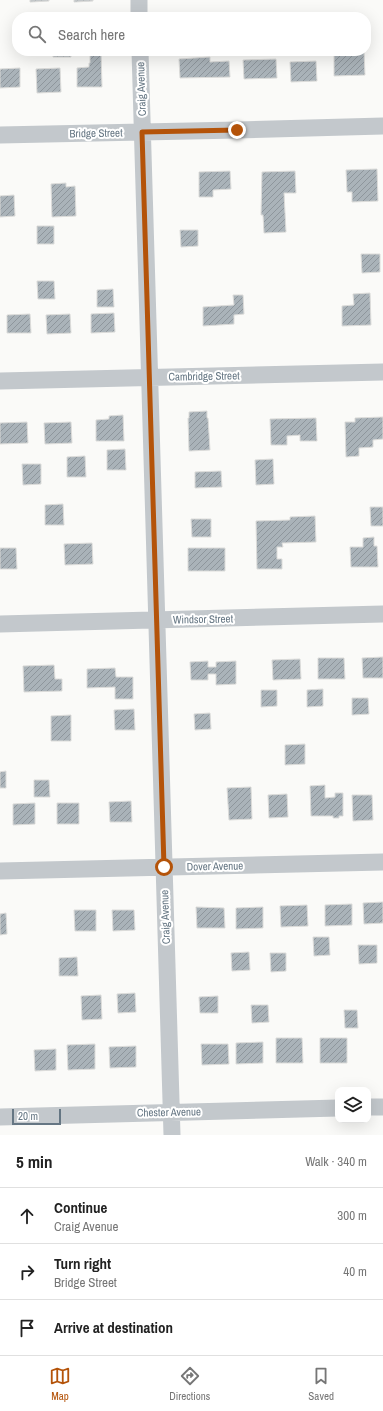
<!DOCTYPE html>
<html lang="en">
<head>
<meta charset="utf-8">
<style>
	:root { --surface:#fff; --page:#f2f2f2; --text:#222; --muted:#767676; --line:#e0e0e0; --accent:#b45309 }
	body { margin:0; font-family:"Archivo Narrow",sans-serif; background:var(--page); color:var(--text) }
	.controls { position:absolute; right:12px; bottom:12px; display:grid; overflow:hidden; border-radius:8px; box-shadow:0 4px 16px #0002 }
	.controls button { width:36px; height:36px; display:grid; place-items:center; padding:0; border:0; border-bottom:1px solid var(--line); background:var(--surface); color:var(--text); font:20px sans-serif }
	.scale { position:absolute; left:12px; bottom:10px; width:49px; box-sizing:border-box; padding-left:4px; border:2px solid #657683; border-top:0; font-size:11px; line-height:14px; white-space:nowrap; color:#657683; -webkit-text-stroke:3px #fff; paint-order:stroke }
	.stop { position:absolute; width:12px; height:12px; margin:-9px; border:3px solid #b45309; border-radius:50%; background:#fff }
	.stop.end { background:#b45309; border-color:#fff; box-shadow:0 1px 4px #0008 }
	.list { margin:0; padding:0; list-style:none }
	h2 { display:flex; justify-content:space-between; align-items:center; height:52px; margin:0; padding:0 16px; font-size:17px }
	h2 small { font-size:13px; font-weight:400; color:var(--muted) }
	.list li { display:grid; grid-template-columns:26px 1fr auto; gap:12px; align-items:center; box-sizing:border-box; height:56px; padding:0 16px; border-top:1px solid var(--line) }
	.list b { display:block; font-size:15px; white-space:nowrap }
	.list p { margin:0; font-size:13px; white-space:nowrap; color:var(--muted) }
	.list em { font-size:13px; font-style:normal; color:var(--muted) }
	.icon { flex:none; width:22px; height:22px; fill:none; stroke:currentColor; stroke-width:2; stroke-linecap:round; stroke-linejoin:round }
	.map { position:relative; flex:none; width:383px; height:1135px; overflow:hidden }
	.search { position:absolute; background:var(--surface); box-shadow:0 4px 16px #0002; left:12px; right:12px; top:12px; height:44px; display:flex; align-items:center; gap:10px; box-sizing:border-box; padding:0 14px; border-radius:16px; color:var(--muted); font-size:15px }
	.sheet { height:220px; background:var(--surface) }
	nav { display:flex; justify-content:space-around; align-items:center; box-sizing:border-box; height:56px; border-top:1px solid var(--line); background:var(--surface); font-size:11px; color:var(--muted) }
	nav a { display:grid; justify-items:center; gap:2px }
	nav .on { color:var(--accent) }
	.map>svg:first-child { display:block }
	.building { fill:url(#building-hatch); stroke:#dcdcda }
	.lines { fill:none; stroke-linecap:round; stroke-linejoin:round }
	.minor { stroke:#c3c8cc; stroke-width:17 }
	.route { stroke:#b45309; stroke-width:5 }
	.labels { text-anchor:middle; dominant-baseline:central; stroke-width:4; stroke-linejoin:round; paint-order:stroke }
	.street-label { font-size:11px; fill:#657683; stroke:#fff }
</style>
</head>
<body>
<div class="map">
<svg width="383" height="1135" viewBox="0 0 383 1135">
	<defs>
		<pattern id="building-hatch" width="6" height="6" patternUnits="userSpaceOnUse"><rect width="6" height="6" fill="#aab3b9"/><path d="M-1 1l2-2M0 6l6-6M5 7l2-2" fill="none" stroke="#8e969c"/></pattern>
	</defs>
	<rect width="100%" height="100%" fill="#fafaf8"/>
	<path class="building" d="M 30,0 L 49,0 L 49,1 L 30,2 Z
		M 74,0 L 93,0 L 93,1 L 74,2 Z
		M 91,14 L 109,14 L 109,17 L 91,17 Z
		M 53,51 L 71,51 L 71,57 L 53,57 Z
		M 101,51 L 102,87 L 77,87 L 77,68 L 89,67 L 89,63 L 90,63 L 90,52 Z
		M 334,51 L 364,51 L 365,75 L 334,76 Z
		M 210,57 L 210,62 L 229,61 L 230,77 L 180,78 L 179,59 Z
		M 276,59 L 277,78 L 244,79 L 243,60 Z
		M 316,61 L 317,81 L 291,82 L 290,62 Z
		M 20,68 L 20,87 L 0,88 L 0,69 Z
		M 60,68 L 61,92 L 37,93 L 36,69 Z
		M 377,169 L 378,201 L 352,202 L 352,192 L 347,192 L 346,170 Z
		M 230,171 L 231,189 L 213,190 L 213,197 L 199,197 L 199,172 Z
		M 295,171 L 296,193 L 284,193 L 286,232 L 264,233 L 263,215 L 261,215 L 262,172 Z
		M 66,183 L 66,187 L 75,186 L 76,216 L 52,217 L 51,184 Z
		M 14,195 L 15,216 L 0,217 L 0,196 Z
		M 37,226 L 54,226 L 54,244 L 37,244 Z
		M 180,230 L 198,230 L 198,246 L 181,247 Z
		M 361,254 L 380,254 L 380,272 L 362,273 Z
		M 37,281 L 54,281 L 55,299 L 38,299 Z
		M 113,289 L 114,307 L 97,307 L 97,290 Z
		M 370,293 L 371,325 L 342,326 L 342,306 L 354,305 L 353,294 Z
		M 233,295 L 243,295 L 244,314 L 234,315 L 234,324 L 203,326 L 203,307 L 234,305 Z
		M 114,313 L 115,332 L 91,333 L 91,314 Z
		M 30,314 L 31,333 L 7,333 L 7,315 Z
		M 70,314 L 71,333 L 47,334 L 46,315 Z
		M 207,411 L 207,418 L 208,418 L 210,450 L 189,451 L 188,418 L 189,418 L 189,412 Z
		M 123,415 L 124,441 L 96,441 L 96,420 L 109,419 L 109,416 Z
		M 383,417 L 383,439 L 373,440 L 373,447 L 359,448 L 359,456 L 346,457 L 345,422 L 355,422 L 355,418 Z
		M 316,418 L 317,441 L 300,441 L 300,435 L 287,436 L 287,445 L 271,445 L 270,419 Z
		M 27,422 L 28,443 L 0,444 L 0,423 Z
		M 71,422 L 72,443 L 45,444 L 44,423 Z
		M 125,449 L 126,470 L 107,470 L 107,450 Z
		M 85,456 L 86,477 L 67,477 L 67,457 Z
		M 273,459 L 274,484 L 256,485 L 255,460 Z
		M 22,464 L 41,464 L 41,484 L 23,485 Z
		M 221,471 L 222,487 L 195,488 L 195,472 Z
		M 63,504 L 64,525 L 45,525 L 45,505 Z
		M 370,507 L 383,507 L 383,526 L 371,526 Z
		M 315,516 L 316,542 L 282,543 L 283,547 L 277,547 L 277,559 L 282,559 L 282,569 L 257,569 L 256,521 L 290,520 L 290,517 Z
		M 191,519 L 211,519 L 211,537 L 192,537 Z
		M 374,537 L 374,546 L 377,546 L 378,567 L 351,567 L 350,547 L 363,547 L 363,538 Z
		M 92,543 L 93,564 L 65,565 L 64,544 Z
		M 0,548 L 16,548 L 17,569 L 0,569 Z
		M 188,548 L 225,548 L 225,571 L 188,571 Z
		M 383,657 L 383,678 L 363,678 L 362,658 Z
		M 318,658 L 344,658 L 345,679 L 318,679 Z
		M 300,659 L 301,679 L 273,680 L 272,660 Z
		M 208,661 L 208,667 L 216,667 L 216,662 L 236,661 L 236,684 L 216,685 L 216,674 L 208,674 L 208,680 L 191,680 L 190,662 Z
		M 54,665 L 55,679 L 62,679 L 62,691 L 24,692 L 23,666 Z
		M 115,668 L 116,677 L 133,677 L 133,699 L 115,699 L 115,687 L 87,688 L 87,669 Z
		M 323,689 L 323,706 L 307,707 L 307,690 Z
		M 261,690 L 277,690 L 277,706 L 261,707 Z
		M 352,698 L 368,698 L 369,714 L 352,715 Z
		M 134,709 L 135,730 L 115,730 L 114,710 Z
		M 210,713 L 211,729 L 195,730 L 194,714 Z
		M 71,715 L 71,741 L 51,741 L 51,716 Z
		M 305,744 L 305,764 L 285,765 L 285,745 Z
		M 6,771 L 6,788 L 0,788 L 0,772 Z
		M 34,780 L 49,780 L 50,797 L 34,797 Z
		M 325,785 L 325,798 L 335,797 L 335,793 L 343,793 L 343,816 L 339,816 L 339,818 L 333,818 L 333,816 L 311,816 L 310,786 Z
		M 251,787 L 252,819 L 229,820 L 227,788 Z
		M 287,794 L 288,817 L 269,818 L 268,795 Z
		M 352,795 L 372,795 L 373,820 L 353,821 Z
		M 131,801 L 132,822 L 110,822 L 109,802 Z
		M 35,803 L 35,824 L 13,825 L 13,804 Z
		M 57,803 L 79,803 L 79,824 L 57,824 Z
		M 383,902 L 383,923 L 364,924 L 363,903 Z
		M 352,904 L 352,925 L 325,926 L 325,905 Z
		M 307,905 L 308,926 L 281,927 L 280,906 Z
		M 196,907 L 224,908 L 225,928 L 197,928 Z
		M 263,907 L 263,928 L 236,929 L 236,908 Z
		M 74,910 L 96,910 L 96,931 L 75,931 Z
		M 112,910 L 134,910 L 135,930 L 113,931 Z
		M 6,913 L 7,934 L 0,935 L 0,914 Z
		M 313,937 L 329,937 L 330,955 L 314,956 Z
		M 358,945 L 377,945 L 377,963 L 359,964 Z
		M 249,952 L 250,970 L 232,971 L 231,953 Z
		M 270,953 L 286,953 L 286,971 L 271,972 Z
		M 77,957 L 78,976 L 59,976 L 59,958 Z
		M 135,993 L 136,1012 L 118,1013 L 117,994 Z
		M 101,995 L 102,1019 L 82,1020 L 81,996 Z
		M 218,996 L 218,1013 L 200,1013 L 199,997 Z
		M 251,1005 L 268,1005 L 269,1022 L 252,1023 Z
		M 344,1010 L 357,1010 L 358,1028 L 345,1028 Z
		M 276,1038 L 302,1038 L 303,1063 L 276,1063 Z
		M 320,1038 L 347,1038 L 347,1063 L 320,1063 Z
		M 263,1042 L 263,1063 L 236,1064 L 236,1043 Z
		M 95,1044 L 95,1069 L 68,1070 L 67,1045 Z
		M 201,1044 L 228,1044 L 229,1064 L 202,1065 Z
		M 136,1046 L 136,1067 L 110,1068 L 109,1047 Z
		M 56,1049 L 56,1070 L 35,1071 L 34,1050 Z"/>
	<g class="lines">
		<path class="minor" d="M 139,0 L 139,17
			M 140,51 L 172,1135
			M 0,135 L 237,130 L 383,126
			M 0,381 L 383,372
			M 0,624 L 383,614
			M 0,871 L 383,862
			M 368,1107 L 383,1107
			M 0,1117 L 338,1108"/>
	</g>
	<g class="lines">
		<path class="route" d="M 164,867 L 142,132 L 237,130"/>
	</g>
	<g class="labels">
		<g class="street-label">
			<text transform="translate(141 89) rotate(-92)">Craig Avenue</text>
			<text transform="translate(96 133) rotate(-1)">Bridge Street</text>
			<text transform="translate(204 376) rotate(-1)">Cambridge Street</text>
			<text transform="translate(203 619) rotate(-1)">Windsor Street</text>
			<text transform="translate(215 866) rotate(-1)">Dover Avenue</text>
			<text transform="translate(165 917) rotate(-92)">Craig Avenue</text>
			<text transform="translate(169 1112) rotate(-1)">Chester Avenue</text>
		</g>
	</g>
</svg>
<div class="controls">
<button><svg class="icon" aria-label="layers" viewBox="0 0 24 24"><path d="M12 4l9 5-9 5-9-5zM3 14l9 5 9-5"/></svg></button>
</div>
<div class="scale">20 m</div>
<div class="stop" style="left:164px;top:867px"></div>
<div class="stop end" style="left:237px;top:130px"></div>
<div class="search"><svg class="icon" aria-label="search" viewBox="0 0 24 24"><circle cx="10" cy="10" r="6"/><path d="M15 15l6 6"/></svg>Search here</div>
</div>
<section class="sheet">
<h2>5 min<small>Walk · 340 m</small></h2>
<ul class="list">
<li><svg class="icon" aria-label="ahead" viewBox="0 0 24 24"><path d="M12 20V5M6 11l6-6 6 6"/></svg><div><b>Continue</b><p>Craig Avenue</p></div><em>300 m</em></li>
<li><svg class="icon" aria-label="right" viewBox="0 0 24 24"><path d="M7 20v-9h11M14 6l5 5-5 5"/></svg><div><b>Turn right</b><p>Bridge Street</p></div><em>40 m</em></li>
<li><svg class="icon" aria-label="arrive" viewBox="0 0 24 24"><path d="M6 21V4h12l-3 4 3 4H6"/></svg><div><b>Arrive at destination</b></div></li>
</ul>
</section>
<nav>
<a class="on"><svg class="icon" aria-label="map" viewBox="0 0 24 24"><path d="M3 6l6-2 6 2 6-2v14l-6 2-6-2-6 2zM9 4v14M15 6v14"/></svg>Map</a>
<a><svg class="icon" aria-label="directions" viewBox="0 0 24 24"><path d="M12 3l9 9-9 9-9-9zM9 14v-3h6M13 9l2 2-2 2"/></svg>Directions</a>
<a><svg class="icon" aria-label="saved" viewBox="0 0 24 24"><path d="M7 4h10v16l-5-4-5 4z"/></svg>Saved</a>
</nav>
</body>
</html>
